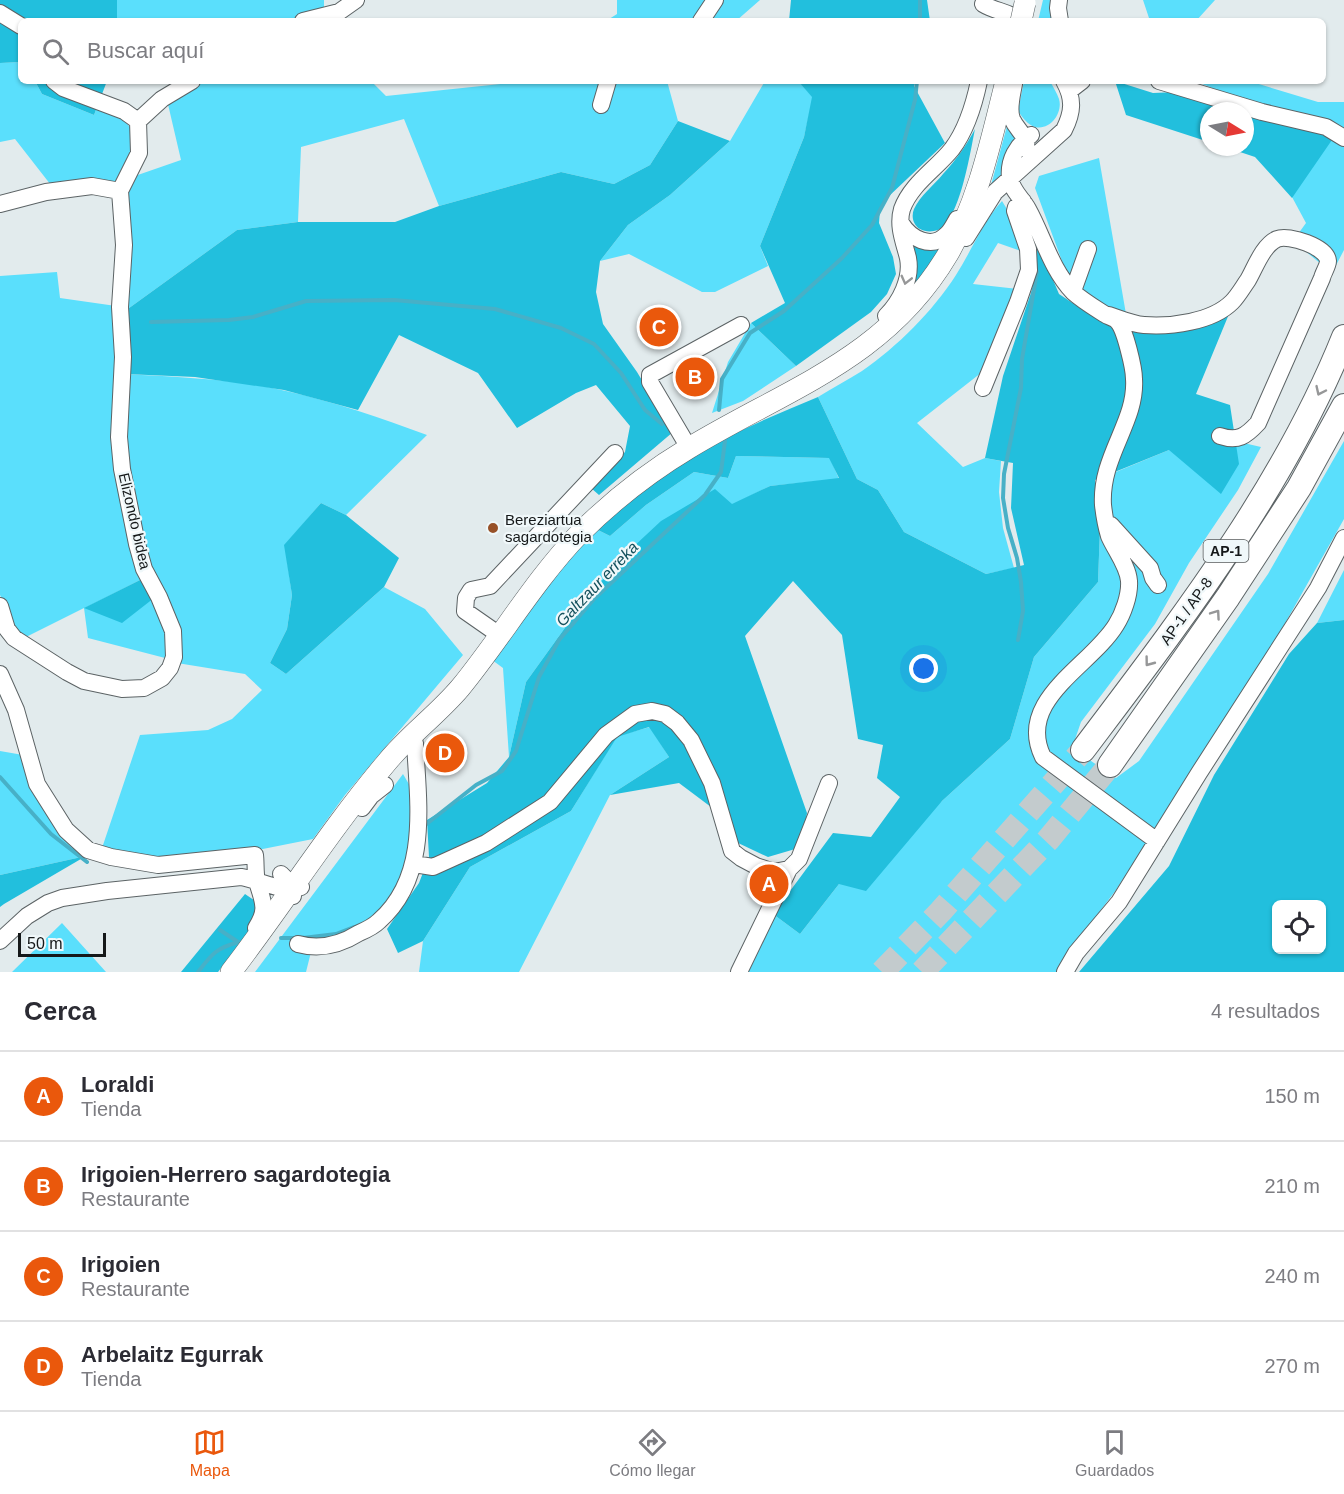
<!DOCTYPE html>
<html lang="es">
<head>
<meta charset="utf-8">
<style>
	:root { --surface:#fff; --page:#f7f7f7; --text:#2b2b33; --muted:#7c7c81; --line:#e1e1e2; --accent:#ea580c }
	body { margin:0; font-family:Arial,sans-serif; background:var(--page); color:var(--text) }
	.controls { position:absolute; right:18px; bottom:18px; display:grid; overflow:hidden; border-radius:9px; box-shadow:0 2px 4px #0004 }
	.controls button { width:54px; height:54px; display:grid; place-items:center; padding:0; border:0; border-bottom:2px solid var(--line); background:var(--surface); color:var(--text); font:30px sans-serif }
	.compass { position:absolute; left:1200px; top:102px; width:54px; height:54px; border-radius:50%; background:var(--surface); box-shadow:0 2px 4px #0004; rotate:100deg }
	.scale { position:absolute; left:18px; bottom:15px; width:88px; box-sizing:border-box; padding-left:6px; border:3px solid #151819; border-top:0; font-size:16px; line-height:21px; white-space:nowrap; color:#151819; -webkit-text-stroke:4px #f0f8fa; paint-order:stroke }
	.you { position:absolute; left:924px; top:669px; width:21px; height:21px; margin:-15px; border:4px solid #fff; border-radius:50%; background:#1a73e8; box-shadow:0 0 0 9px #1a73e833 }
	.badge { display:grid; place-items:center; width:39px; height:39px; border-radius:50%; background:var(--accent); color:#fff; font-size:20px; font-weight:700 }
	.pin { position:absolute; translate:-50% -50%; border:3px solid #fff; box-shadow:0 2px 6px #0006 }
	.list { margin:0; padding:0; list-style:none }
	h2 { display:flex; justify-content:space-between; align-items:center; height:78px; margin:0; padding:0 24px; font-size:26px }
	h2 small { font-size:20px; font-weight:400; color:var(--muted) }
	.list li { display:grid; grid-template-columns:39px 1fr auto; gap:18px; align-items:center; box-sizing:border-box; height:90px; padding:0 24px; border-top:2px solid var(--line) }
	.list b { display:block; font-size:22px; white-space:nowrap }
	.list p { margin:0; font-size:20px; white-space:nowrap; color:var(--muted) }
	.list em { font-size:20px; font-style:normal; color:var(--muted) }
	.icon { flex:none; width:33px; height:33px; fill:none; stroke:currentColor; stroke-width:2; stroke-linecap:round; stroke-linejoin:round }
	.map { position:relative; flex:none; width:1344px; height:972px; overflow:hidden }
	.search { position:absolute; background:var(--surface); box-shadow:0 2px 4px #0004; left:18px; right:18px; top:18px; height:66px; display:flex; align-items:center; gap:15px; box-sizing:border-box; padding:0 21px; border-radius:9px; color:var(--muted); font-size:22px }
	.sheet { height:438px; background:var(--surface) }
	nav { display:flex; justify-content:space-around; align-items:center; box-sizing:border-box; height:84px; border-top:2px solid var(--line); background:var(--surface); font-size:16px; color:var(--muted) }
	nav a { display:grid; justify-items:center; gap:3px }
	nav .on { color:var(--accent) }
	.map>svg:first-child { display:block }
	.green { fill:#5adffc }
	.forest { fill:#22bfdd; fill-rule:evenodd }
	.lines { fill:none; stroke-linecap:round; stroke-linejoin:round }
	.stream { stroke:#47b0c7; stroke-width:4 }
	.highway-tunnel { stroke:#c3cbcd; stroke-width:24; stroke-dasharray:24 12; stroke-linecap:butt }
	.minor-casing { stroke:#5c6365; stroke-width:18 }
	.major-casing { stroke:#5c6365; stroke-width:22 }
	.highway-casing { stroke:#5c6365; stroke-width:26 }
	.minor { stroke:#fff; stroke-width:16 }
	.major { stroke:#fff; stroke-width:21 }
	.highway { stroke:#fff; stroke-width:24 }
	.major-bridge-casing { stroke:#5c6365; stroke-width:22; stroke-linecap:butt }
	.major-bridge { stroke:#fff; stroke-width:21 }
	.oneway { stroke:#969798 }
	.poi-dot { fill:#975128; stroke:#f0f8fa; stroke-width:2 }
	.labels { text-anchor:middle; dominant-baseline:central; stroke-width:4.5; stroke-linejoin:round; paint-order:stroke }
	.shield { fill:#f0f8fa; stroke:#575b5c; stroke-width:1.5 }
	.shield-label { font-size:14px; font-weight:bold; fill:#151819 }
	.poi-label { font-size:15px; fill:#151819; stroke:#f0f8fa; text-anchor:start }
	.street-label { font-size:15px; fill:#151819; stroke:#f0f8fa }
	.water-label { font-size:16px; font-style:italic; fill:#15515d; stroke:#f0f8fa }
</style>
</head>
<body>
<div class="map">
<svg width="1344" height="972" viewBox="0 0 1344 972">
	<rect width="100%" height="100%" fill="#e2ebed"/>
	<path class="green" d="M 117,0 L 324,0 L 324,10 L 291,21 L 117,21 Z
		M 617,0 L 760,0 L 736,21 L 606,21 L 617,14 Z
		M 1043,0 L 1054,0 L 1056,21 L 1038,21 Z
		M 1143,0 L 1215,0 L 1196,21 L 1150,21 Z
		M 21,62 L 21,81 L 35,81 L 42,94 L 94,115 L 98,105 C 117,114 139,125 135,151 C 133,161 125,172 121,182 L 54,189 L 15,139 L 0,142 L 0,63 Z
		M 203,81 L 371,81 L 386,96 L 530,81 L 667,81 L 678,121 L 650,165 L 614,184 L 561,172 L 439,206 L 404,119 L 301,147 L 298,222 L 237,230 L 125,311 L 124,192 L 132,177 L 181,160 L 167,100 Z
		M 765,81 L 798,81 L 813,97 L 804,137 L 760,246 L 768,266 L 715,292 L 702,292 L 629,254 L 600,261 L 628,225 L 670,195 L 730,141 Z
		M 1024,81 L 1050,81 C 1053,87 1057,93 1059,99 C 1063,112 1051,131 1035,127 C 1028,125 1022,117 1018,111 Z
		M 1195,81 L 1249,81 L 1318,102 L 1344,102 L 1344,250 L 1332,273 L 1293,241 L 1306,223 L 1292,197 L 1259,107 Z
		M 1007,126 L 1019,137 L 1005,174 L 990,189 Z
		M 1099,158 L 1126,314 L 1106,308 L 1069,280 L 1035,188 L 1039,176 Z
		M 1002,201 L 1013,219 L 1021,251 L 998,243 L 973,284 L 1019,289 L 986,369 L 917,423 L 963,467 L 985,458 L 1001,461 L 999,492 L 1003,528 L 1014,568 L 986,574 L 904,532 L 878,490 L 857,479 L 818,397 C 832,388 848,380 862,371 C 898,346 932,312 956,275 C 972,250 982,223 1002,201 Z
		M 57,272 L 60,298 L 116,306 L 119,469 L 140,580 L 85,608 L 154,598 L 165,622 L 169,659 L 88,638 L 84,608 L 22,639 C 11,626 8,610 0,595 L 0,276 Z
		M 751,323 L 796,366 L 743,401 L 712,413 L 728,362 Z
		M 125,374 C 179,377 234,379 286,391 C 335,402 381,418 427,435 L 346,515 L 321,503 L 285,545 L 292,595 L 287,629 L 270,663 L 286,674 L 384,587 L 425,609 L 463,655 L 345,795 L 313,839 L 253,851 L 192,860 L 101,851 L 140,735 L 208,730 L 232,719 L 262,690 L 245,674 L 177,663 L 146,561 L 123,445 Z
		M 1235,441 L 1261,447 L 1238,490 L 1189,563 L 1155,624 L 1081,722 L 1072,748 L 1116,778 L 1139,761 L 1268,574 L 1344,441 L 1344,519 L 1279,634 L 1116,890 L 1062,961 L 1061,972 L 744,972 L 773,914 L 800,934 L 839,884 L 942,801 L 1010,739 L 1034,657 L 1098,582 L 1100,528 L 1111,515 L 1111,474 L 1169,450 Z
		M 736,456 L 830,458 L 839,479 L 770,486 L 616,563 L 572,618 L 526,682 L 509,757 L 503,668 L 488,657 L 594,528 L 610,536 L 646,505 L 694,472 L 728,478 Z
		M 1344,570 L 1344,620 L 1317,623 Z
		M 650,727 L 669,757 L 610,795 L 519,972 L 419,972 L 423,941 L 470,867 L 571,811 L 617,736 Z
		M 0,751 L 23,755 L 86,856 L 0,875 Z
		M 403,774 L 410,786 L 413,836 L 398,888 L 371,921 L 313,944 L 306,972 L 255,972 Z
		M 62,923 L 106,972 L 12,972 Z"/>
	<path class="forest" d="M 0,0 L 117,0 L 117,21 L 21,21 L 21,62 L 0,63 Z
		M 791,0 L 927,0 L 930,21 L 789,21 Z
		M 35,81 L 107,81 L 94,115 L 42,94 Z
		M 798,81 L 916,81 L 914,86 L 945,143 L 888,197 L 880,210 L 879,223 L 893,257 L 896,274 L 887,294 L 871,312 L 796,366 L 751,323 L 785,303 L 760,246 L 804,137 L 812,97 Z
		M 1115,81 L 1153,93 L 1177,92 L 1322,130 L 1334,137 L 1292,198 L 1255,157 L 1225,147 L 1245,147 L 1245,111 L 1209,111 L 1209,142 L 1126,115 Z
		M 678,121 L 730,141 L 670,195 L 628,225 L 600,261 L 596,292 L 603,324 L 637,372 L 673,432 L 599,495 L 591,488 L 625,452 L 630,426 L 596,385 L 576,393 L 517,428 L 478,373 L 399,335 L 358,410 L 284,390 L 195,377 L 125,374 L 125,311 L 237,230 L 298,222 L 395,222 L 439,206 L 561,172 L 614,184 L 650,165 Z
		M 975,129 C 970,153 960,220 938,230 C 932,232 925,232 920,229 C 913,225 911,216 914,209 C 920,196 934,185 943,174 C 956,160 966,146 975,129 Z
		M 1026,216 L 1059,294 L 1083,310 L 1133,327 L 1229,314 L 1196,394 L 1230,405 L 1239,464 L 1221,494 L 1169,450 L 1095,480 L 1100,528 L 1098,582 L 1034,657 L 1010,739 L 942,801 L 866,891 L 839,884 L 800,934 L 773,914 L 833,833 L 871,837 L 900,797 L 877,778 L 883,745 L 858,739 L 842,635 L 793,581 L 745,636 L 807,813 L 802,847 L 768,857 L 736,842 L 723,816 L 679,783 L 610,795 L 669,757 L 649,727 L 617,737 L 571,811 L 470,867 L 423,941 L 398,953 L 387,929 L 419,883 L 429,857 L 427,820 L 487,783 L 509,757 L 526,682 L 572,618 L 616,563 L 661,521 L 715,489 L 732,504 L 770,486 L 839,478 L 829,458 L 736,456 L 728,478 L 694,472 L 646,505 L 610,536 L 594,528 C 605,518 616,506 628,497 C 685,454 752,424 818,397 L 857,479 L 878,490 L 904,532 L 986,574 L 1024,565 L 1011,508 L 1013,463 L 985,458 L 1003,376 L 1037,275 Z
		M 912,245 L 943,245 L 913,290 Z
		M 321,503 L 346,515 L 399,558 L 384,587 L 286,674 L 270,663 L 287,629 L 292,595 L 284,545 Z
		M 140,580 L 154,598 L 122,623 L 84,608 Z
		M 1344,620 L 1344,972 L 1079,972 L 1169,866 L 1214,775 L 1289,654 L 1317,623 ZM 1276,904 L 1322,904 L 1322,950 L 1276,950 Z
		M 86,856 L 4,904 L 0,907 L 0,875 Z
		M 245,894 L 261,905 L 254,924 L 218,972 L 181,972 Z"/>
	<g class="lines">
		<path class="stream" d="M 920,0 L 920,21
			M 151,322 L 229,320 L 253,317 L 306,301 L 394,300 L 495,309 L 561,328 L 594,344 L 621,373 L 645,410 L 662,424
			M 719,410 L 722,379 L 750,333 L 784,311 L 842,258 L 872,225 L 892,188 L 915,100 L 917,81
			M 1018,640 L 1023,611 L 1021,582 L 1017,558 L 1008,528 L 1003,498 L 1004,474 L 1021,388 L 1022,359 L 1037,272
			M 0,777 L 51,834 L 87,862
			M 424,826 L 476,785 L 502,771 L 516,751 L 539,677 L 559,640 L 594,599 L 705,495 L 721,472 L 725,441
			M 220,930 L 238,942
			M 281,938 L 295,938
			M 303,938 L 336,934 L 354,927
			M 198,972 C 212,954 216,948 239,942"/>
		<path class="highway-tunnel" d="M 882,972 L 941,911 L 1083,750
			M 922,972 L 1048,840 L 1110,765"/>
		<g class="minor-casing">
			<path id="minor" d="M 1059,0 L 1058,8 L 1060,21
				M 983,4 C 996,12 1009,11 1020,21
				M 0,13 L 21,26
				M 303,21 L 339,12 L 356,0
				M 701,21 L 715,0
				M 54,81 L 63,88 L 124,111 L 138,121
				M 1159,81 L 1262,112 L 1326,127 L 1344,138
				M 1014,84 C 1012,95 1008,109 1012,119 C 1018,132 1026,133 1027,150
				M 1069,91 L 1082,81
				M 601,105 L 608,81
				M 1031,135 C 1017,145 1008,160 1010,178 C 1012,191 1022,198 1028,209 C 1043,236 1051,269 1073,292 C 1083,301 1095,308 1106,315 C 1110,317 1116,319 1118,322 C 1125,330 1134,368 1134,379 C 1137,422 1100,456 1103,505 C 1104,514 1106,526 1109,536 C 1115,550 1128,566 1129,581 C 1130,595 1123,614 1116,625 C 1091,666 1015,700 1043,757 L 1157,841
				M 0,204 L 46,192 L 92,186 L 120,191
				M 901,223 C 910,238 931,250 946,235 C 951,231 954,224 957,219
				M 966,238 L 995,192 L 1064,130 C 1073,112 1074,99 1064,81
				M 1073,291 L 1088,249
				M 1109,315 C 1121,319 1132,324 1144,325 C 1171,327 1212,322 1232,302 C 1238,296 1243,287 1248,280 C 1255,268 1263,245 1277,239 C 1289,234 1327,247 1328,261 C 1328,266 1323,273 1322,278 L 1258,423 C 1246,436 1238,442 1220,436
				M 886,316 C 900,302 912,279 908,258 C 904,242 897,226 902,209 C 911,184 936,169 952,149 C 967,129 974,105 979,81
				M 983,388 L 1018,302 L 1029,270 L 1028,249 L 1015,211 L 1016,207 L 1023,201
				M 689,448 L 650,382 L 650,375 L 741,325
				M 1111,525 L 1150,568 L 1153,578 L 1158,585
				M 0,606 L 7,629 L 14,638 L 67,672 L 84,681 L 122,689 L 144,688 L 162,678 L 170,668 L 174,657 L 173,631 L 159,597 L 144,569 L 137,544 L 122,469 L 119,437 L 123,357 L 120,307 L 124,245 L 120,191 L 139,153 L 138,121 L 162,99 L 192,81
				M 498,634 L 465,611 L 466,598 L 471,590 L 490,586 L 615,453
				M 0,674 L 16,710 L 37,784 L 66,830 L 88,850 L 111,857 L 158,865 L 255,855 C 256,863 255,873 257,881 C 262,901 269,908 256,928
				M 362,808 L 371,796 L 385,785
				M 414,864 L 433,867 L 486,843 L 550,802 L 606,735 L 635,714 L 652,711 L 665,714 L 677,723 L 691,740 L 712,783 L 732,851 L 741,858 L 756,866 L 774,872 L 789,869 L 799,859 L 829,783
				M 281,874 L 291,884 L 293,896
				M 0,941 L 27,916 L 48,903 L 62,898 L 107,891 L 241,877 C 260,880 284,894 301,887
				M 298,944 C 320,950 340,945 359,933 C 366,930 374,926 379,921 C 430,876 418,803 415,743
				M 739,972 L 789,869
				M 1065,972 L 1076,953 L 1119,902 L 1199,773 L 1318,588 L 1344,538"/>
		</g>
		<g class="major-casing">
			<path id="major" d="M 231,972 C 284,903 331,828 387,762 C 409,735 437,715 460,688 C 501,638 534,581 579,534 C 612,501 649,472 689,448 C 788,388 886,359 948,254 C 979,200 991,140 1006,81"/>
		</g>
		<g class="highway-casing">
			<path id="highway" d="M 1083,750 C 1181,620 1283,489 1344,337
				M 1110,765 L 1228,597 L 1299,488 L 1344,406"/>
		</g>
		<use href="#minor" class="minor"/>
		<use href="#major" class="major"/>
		<use href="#highway" class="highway"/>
		<g class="major-bridge-casing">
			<path id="major-bridge" d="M 1021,21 L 1025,3"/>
		</g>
		<use href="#major-bridge" class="major-bridge"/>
	</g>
	<defs><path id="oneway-chevron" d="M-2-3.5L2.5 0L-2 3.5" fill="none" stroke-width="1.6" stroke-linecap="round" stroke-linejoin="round" transform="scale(1.5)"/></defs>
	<g class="oneway">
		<use href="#oneway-chevron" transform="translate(906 280) rotate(104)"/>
		<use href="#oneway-chevron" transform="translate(1320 391) rotate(115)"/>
		<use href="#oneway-chevron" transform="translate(1216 614) rotate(-55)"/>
		<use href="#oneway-chevron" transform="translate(1149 662) rotate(127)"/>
	</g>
	<circle class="poi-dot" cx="493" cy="528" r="6"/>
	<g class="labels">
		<rect class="shield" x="1203.5" y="540" width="45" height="22" rx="4.5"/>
		<g class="shield-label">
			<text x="1226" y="551">AP-1</text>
		</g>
		<g class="poi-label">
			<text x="505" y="519">Bereziartua<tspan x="505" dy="17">sagardotegia</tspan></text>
		</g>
		<g class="street-label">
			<text transform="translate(135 521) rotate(77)">Elizondo bidea</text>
			<text transform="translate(1186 611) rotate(-55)">AP-1 / AP-8</text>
		</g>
		<g class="water-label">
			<text transform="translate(597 584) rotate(-46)">Galtzaur erreka</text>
		</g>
	</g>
</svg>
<div class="controls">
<button><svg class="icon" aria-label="locate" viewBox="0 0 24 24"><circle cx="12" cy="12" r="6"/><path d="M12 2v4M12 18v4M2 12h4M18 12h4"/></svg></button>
</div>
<svg class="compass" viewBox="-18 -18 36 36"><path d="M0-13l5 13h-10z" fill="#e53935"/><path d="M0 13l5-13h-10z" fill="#7c7c81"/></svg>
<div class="scale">50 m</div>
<div class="you"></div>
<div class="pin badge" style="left:769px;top:884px">A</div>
<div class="pin badge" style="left:695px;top:377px">B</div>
<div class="pin badge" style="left:659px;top:327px">C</div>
<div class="pin badge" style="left:445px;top:753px">D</div>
<div class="search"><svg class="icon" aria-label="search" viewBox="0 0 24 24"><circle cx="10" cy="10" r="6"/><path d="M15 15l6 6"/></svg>Buscar aquí</div>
</div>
<section class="sheet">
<h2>Cerca<small>4 resultados</small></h2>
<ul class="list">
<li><span class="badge">A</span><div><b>Loraldi</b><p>Tienda</p></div><em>150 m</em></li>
<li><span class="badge">B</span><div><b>Irigoien-Herrero sagardotegia</b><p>Restaurante</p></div><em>210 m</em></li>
<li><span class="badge">C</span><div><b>Irigoien</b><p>Restaurante</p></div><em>240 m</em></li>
<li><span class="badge">D</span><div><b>Arbelaitz Egurrak</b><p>Tienda</p></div><em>270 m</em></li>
</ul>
</section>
<nav>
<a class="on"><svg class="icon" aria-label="map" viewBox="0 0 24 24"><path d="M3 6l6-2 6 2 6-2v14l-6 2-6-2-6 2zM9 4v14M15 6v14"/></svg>Mapa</a>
<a><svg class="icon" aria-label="directions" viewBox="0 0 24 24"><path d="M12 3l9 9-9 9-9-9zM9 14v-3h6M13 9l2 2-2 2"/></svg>Cómo llegar</a>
<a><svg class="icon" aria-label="saved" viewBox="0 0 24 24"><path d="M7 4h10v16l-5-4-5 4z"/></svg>Guardados</a>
</nav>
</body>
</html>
